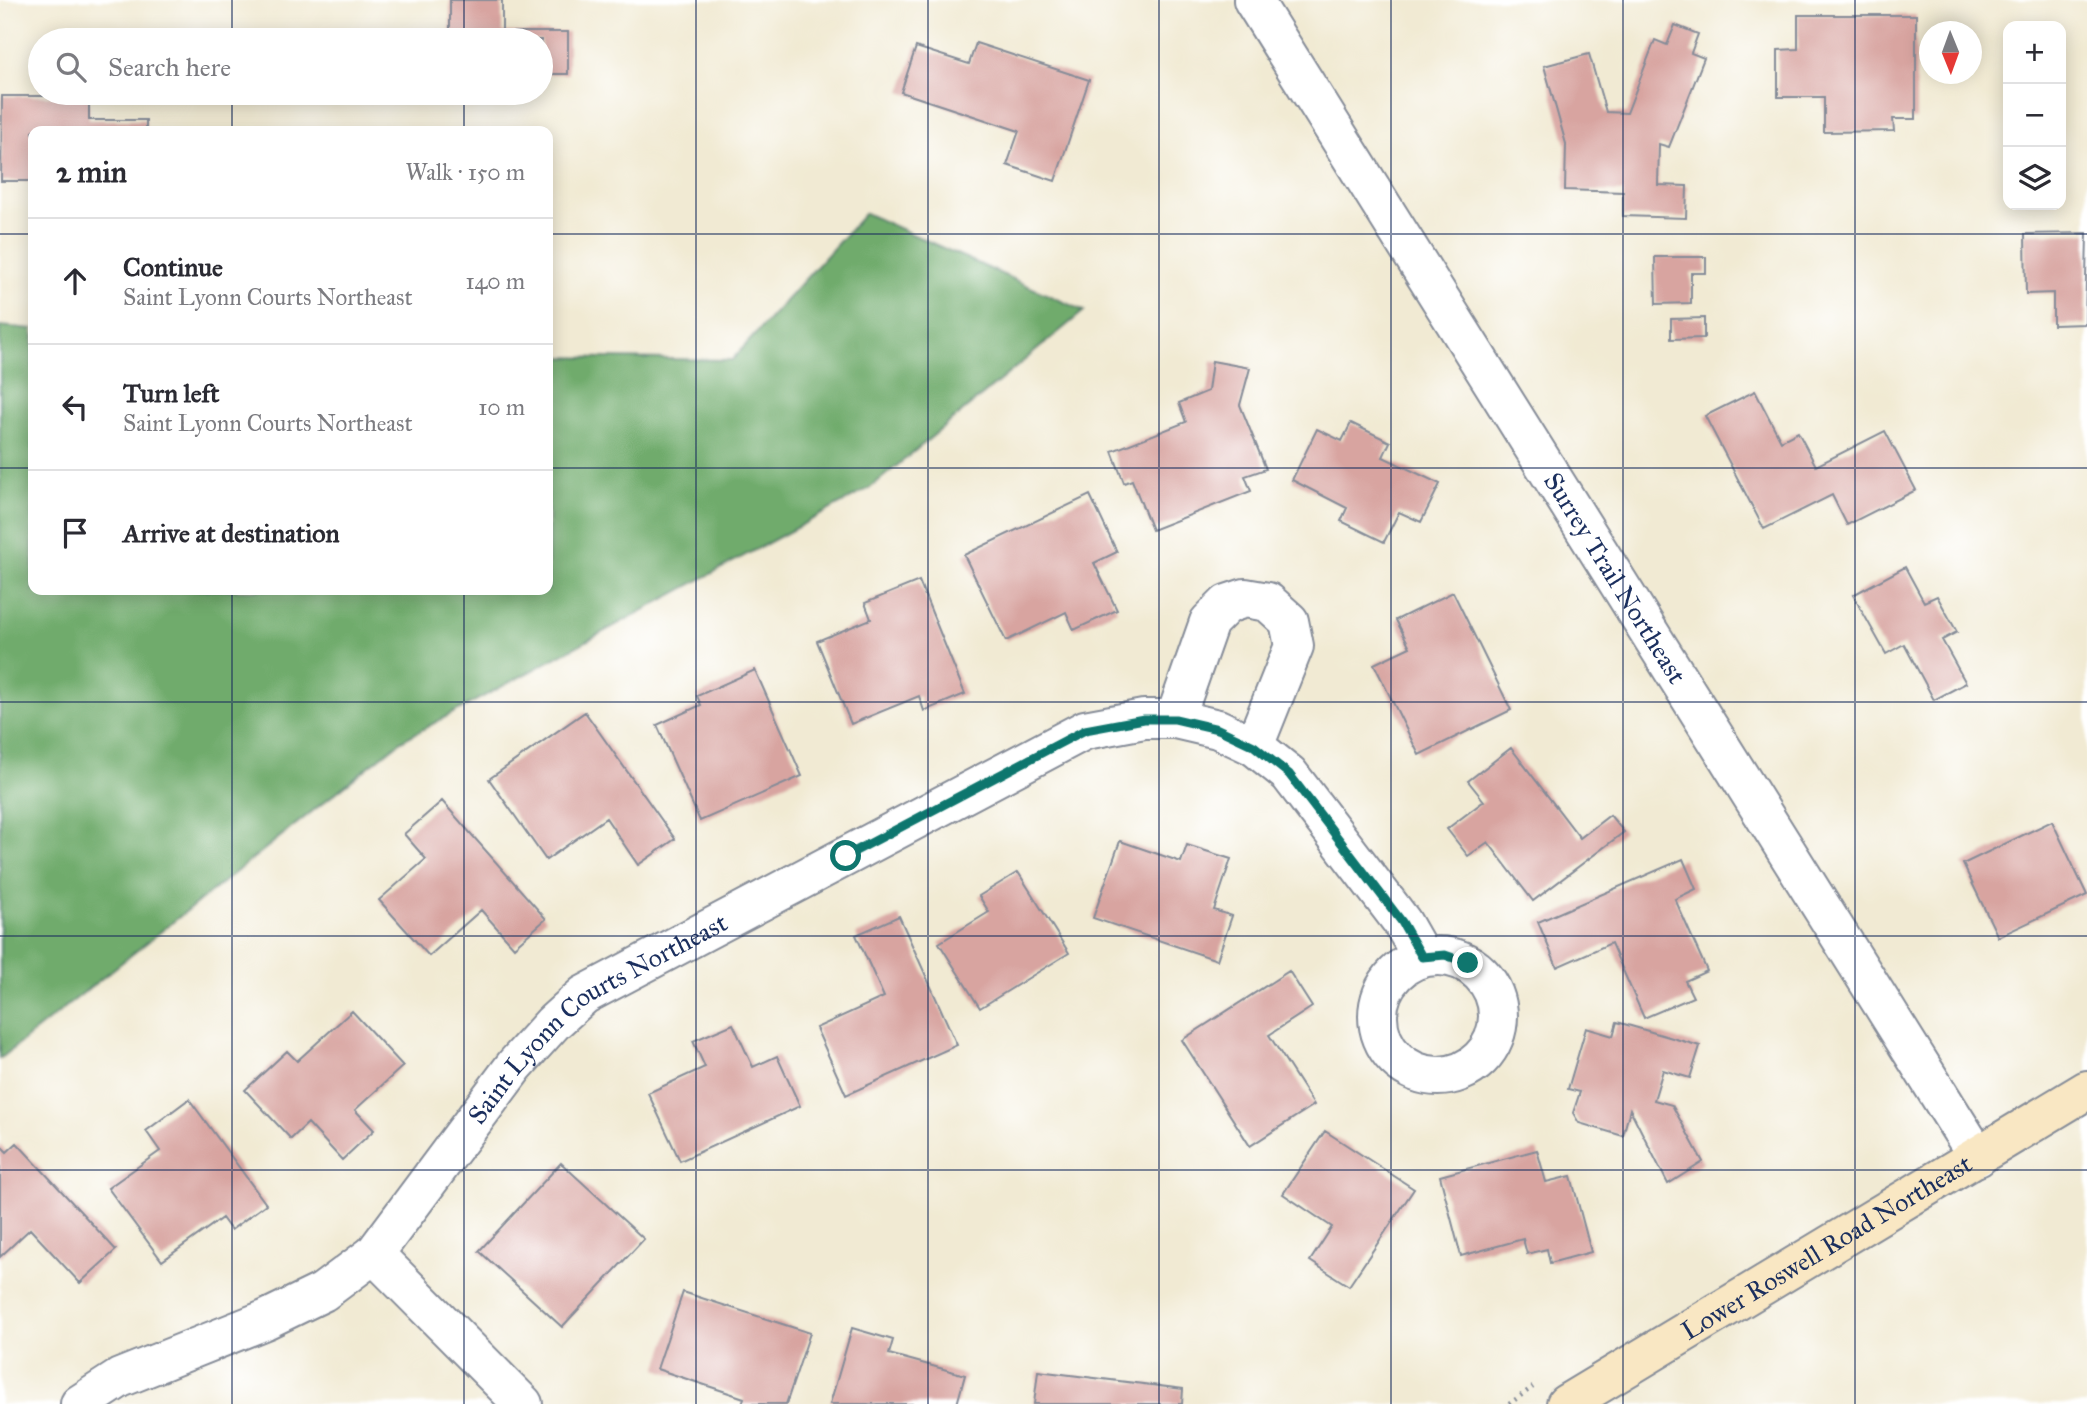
<!DOCTYPE html>
<html lang="en">
<head>
<meta charset="utf-8">
<style>
	:root { --surface:#fff; --page:#f7f7f7; --text:#2b2b33; --muted:#7c7c81; --line:#e1e1e2 }
	body { margin:0; font-family:"IM FELL Great Primer",serif; background:var(--page); color:var(--text) }
	.controls { position:absolute; right:21px; top:21px; display:grid; overflow:hidden; border-radius:14px; box-shadow:0 4px 18px #0003 }
	.controls button { width:63px; height:63px; display:grid; place-items:center; padding:0; border:0; border-bottom:2px solid var(--line); background:var(--surface); color:var(--text); font:35px sans-serif }
	.compass { position:absolute; left:1919px; top:21px; width:63px; height:63px; border-radius:50%; background:var(--surface); box-shadow:0 4px 18px #0003; rotate:179deg }
	.stop { position:absolute; width:21px; height:21px; margin:-16px; border:5px solid #0f766e; border-radius:50%; background:#fff }
	.stop.end { background:#0f766e; border-color:#fff; box-shadow:0 2px 7px #0008 }
	.list { margin:0; padding:0; list-style:none }
	h2 { display:flex; justify-content:space-between; align-items:center; height:91px; margin:0; padding:0 28px; font-size:30px }
	h2 small { font-size:23px; font-weight:400; color:var(--muted) }
	.list li { display:grid; grid-template-columns:46px 1fr auto; gap:21px; align-items:center; box-sizing:border-box; height:126px; padding:0 28px; border-top:2px solid var(--line) }
	.list b { display:block; font-size:26px; white-space:nowrap }
	.list p { margin:0; font-size:23px; white-space:nowrap; color:var(--muted) }
	.list em { font-size:23px; font-style:normal; color:var(--muted) }
	.icon { flex:none; width:38px; height:38px; fill:none; stroke:currentColor; stroke-width:2; stroke-linecap:round; stroke-linejoin:round }
	.map { position:relative; flex:none; width:2087px; height:1404px; overflow:hidden }
	.search { position:absolute; background:var(--surface); box-shadow:0 4px 18px #0003; left:28px; top:28px; width:525px; height:77px; display:flex; align-items:center; gap:18px; box-sizing:border-box; padding:0 24px; border-radius:38px; color:var(--muted); font-size:26px }
	.panel { position:absolute; background:var(--surface); box-shadow:0 4px 18px #0003; left:28px; top:126px; width:525px; height:469px; border-radius:14px }
	.map>svg:first-child { display:block }
	.forest { fill:#6fab6c; stroke:#456d65; stroke-width:2 }
	.building { fill:#d8a4a0 }
	.lines { fill:none; stroke-linecap:round; stroke-linejoin:round }
	.street-casing { stroke:#868c98; stroke-width:42 }
	.secondary-casing { stroke:#868c98; stroke-width:42 }
	.path { stroke:#868c98; stroke-width:4.5; stroke-dasharray:2 5; stroke-linecap:butt }
	.street { stroke:#fff; stroke-width:38 }
	.secondary { stroke:#f9e7c3; stroke-width:38 }
	.route { stroke:#0f766e; stroke-width:9 }
	.grid { fill:none; stroke:#1b2f5e; stroke-width:2; stroke-opacity:0.55 }
	.labels { text-anchor:middle; dominant-baseline:central; stroke-width:7; stroke-linejoin:round; paint-order:stroke }
	.street-label { font-size:26px; fill:#1b2f5e; stroke:#fff }
</style>
</head>
<body>
<div class="map">
<svg width="2087" height="1404" viewBox="0 0 2087 1404">
	<rect width="100%" height="100%" fill="#fff"/>
	<filter id="ink" filterUnits="userSpaceOnUse"><feTurbulence type="fractalNoise" baseFrequency=".0143" numOctaves="2"/><feDisplacementMap in="SourceGraphic" scale="14" xChannelSelector="R" yChannelSelector="G"/><feConvolveMatrix kernelMatrix="1 2 1 2 8 2 1 2 1" color-interpolation-filters="sRGB"/></filter>
	<filter id="wash" filterUnits="userSpaceOnUse"><feTurbulence type="fractalNoise" baseFrequency=".00686" numOctaves="4" result="noise"/><feDisplacementMap in="SourceGraphic" scale="28" xChannelSelector="R" yChannelSelector="G"/><feGaussianBlur stdDeviation="1.57" result="paint"/><feColorMatrix in="noise" values="0 0 0 0 0 0 0 0 0 0 0 0 0 0 0 0 0 1.4 0 .05"/><feComposite in="paint" operator="in"/></filter>
	<g filter="url(#wash)">
		<rect width="100%" height="100%" fill="#f1ead3"/>
		<path class="forest" d="M 865,213 L 1084,311 L 870,488 L 401,741 L 0,1059 L 0,326 L 33,329 L 33,590 L 548,590 L 548,357 L 732,360 Z"/>
		<g id="blocks">
			<path class="building" d="M 450,0 L 502,0 L 502,32 L 568,32 L 568,74 L 541,74 L 541,40 L 450,40 Z
				M 1798,15 L 1916,15 L 1916,119 L 1893,119 L 1894,131 L 1824,132 L 1824,97 L 1778,97 L 1778,50 L 1798,49 Z
				M 1675,25 L 1698,34 L 1691,53 L 1704,58 L 1669,147 L 1659,144 L 1658,185 L 1687,186 L 1686,218 L 1623,216 L 1623,192 L 1565,190 L 1566,144 L 1544,66 L 1589,54 L 1606,112 L 1627,113 L 1655,40 L 1667,45 Z
				M 976,43 L 1089,80 L 1055,181 L 1007,165 L 1019,131 L 901,92 L 916,47 L 969,64 Z
				M 450,93 L 482,93 L 482,99 L 450,99 Z
				M 2,96 L 89,96 L 89,120 L 146,120 L 146,131 L 33,131 L 33,181 L 1,181 Z
				M 2087,233 L 2085,324 L 2053,325 L 2053,293 L 2026,294 L 2025,234 Z
				M 1655,257 L 1706,257 L 1706,273 L 1691,273 L 1691,303 L 1656,304 Z
				M 1704,318 L 1704,338 L 1671,339 L 1671,319 Z
				M 1212,361 L 1250,368 L 1240,405 L 1266,469 L 1245,476 L 1251,491 L 1152,530 L 1132,480 L 1124,483 L 1112,451 L 1186,422 L 1179,403 L 1208,391 Z
				M 1755,391 L 1781,441 L 1798,432 L 1816,466 L 1885,431 L 1916,490 L 1847,525 L 1832,495 L 1764,529 L 1705,416 Z
				M 1351,423 L 1390,442 L 1383,457 L 1440,484 L 1421,522 L 1399,512 L 1384,542 L 1341,521 L 1347,508 L 1292,480 L 1317,429 L 1342,441 Z
				M 1090,495 L 1117,552 L 1094,563 L 1117,610 L 1074,630 L 1066,612 L 1006,641 L 964,555 Z
				M 1905,567 L 1924,602 L 1937,596 L 1957,632 L 1942,640 L 1966,683 L 1934,700 L 1904,644 L 1886,654 L 1853,595 Z
				M 919,581 L 965,694 L 924,711 L 919,696 L 851,724 L 817,641 L 871,619 L 865,603 Z
				M 1453,592 L 1511,710 L 1419,755 L 1374,664 L 1410,647 L 1396,620 Z
				M 755,670 L 802,776 L 700,821 L 657,725 L 701,705 L 697,696 Z
				M 585,712 L 675,839 L 638,865 L 606,818 L 546,860 L 489,779 Z
				M 1511,748 L 1580,838 L 1610,815 L 1624,832 L 1533,901 L 1488,842 L 1468,856 L 1447,829 L 1484,801 L 1468,781 Z
				M 442,801 L 546,919 L 514,947 L 481,910 L 429,956 L 379,900 L 426,859 L 404,834 Z
				M 2052,821 L 2087,895 L 1998,937 L 1963,864 Z
				M 1120,841 L 1181,862 L 1187,845 L 1231,859 L 1214,910 L 1232,916 L 1217,960 L 1093,918 Z
				M 1683,859 L 1696,889 L 1675,899 L 1707,971 L 1685,981 L 1693,997 L 1644,1018 L 1611,943 L 1557,967 L 1538,922 Z
				M 1018,872 L 1069,953 L 980,1008 L 939,943 L 989,912 L 979,896 Z
				M 899,916 L 957,1045 L 846,1095 L 816,1028 L 884,997 L 856,935 Z
				M 1289,971 L 1312,1007 L 1269,1035 L 1314,1105 L 1250,1146 L 1182,1040 Z
				M 352,1011 L 403,1066 L 355,1110 L 374,1130 L 342,1160 L 308,1123 L 291,1139 L 245,1090 L 287,1051 L 297,1061 Z
				M 1617,1022 L 1700,1046 L 1690,1078 L 1663,1070 L 1654,1100 L 1672,1105 L 1703,1162 L 1668,1184 L 1630,1109 L 1623,1136 L 1579,1123 L 1573,1113 L 1580,1092 L 1568,1089 L 1586,1028 L 1613,1036 Z
				M 733,1024 L 753,1067 L 777,1056 L 800,1106 L 680,1161 L 648,1093 L 705,1067 L 693,1041 Z
				M 189,1099 L 266,1204 L 231,1230 L 222,1218 L 162,1261 L 108,1188 L 160,1151 L 146,1131 Z
				M 1325,1131 L 1414,1189 L 1349,1286 L 1310,1261 L 1332,1227 L 1283,1194 Z
				M 17,1143 L 116,1250 L 80,1283 L 30,1229 L 0,1257 L 0,1145 L 7,1152 Z
				M 1537,1150 L 1546,1182 L 1571,1176 L 1591,1252 L 1550,1263 L 1547,1249 L 1527,1254 L 1523,1239 L 1461,1256 L 1440,1176 Z
				M 561,1163 L 644,1239 L 562,1327 L 479,1251 Z
				M 683,1292 L 810,1333 L 786,1404 L 742,1404 L 744,1398 L 657,1369 Z
				M 852,1328 L 893,1340 L 889,1354 L 965,1375 L 957,1404 L 830,1404 Z
				M 1038,1371 L 1183,1389 L 1182,1404 L 1034,1404 Z"/>
		</g>
	</g>
	<g filter="url(#ink)">
		<use href="#blocks" fill-opacity="0" stroke="#868c98" stroke-width="2"/>
		<g class="lines">
			<g class="street-casing">
				<g id="street">
					<path id="s1" d="M 1253,0 L 1978,1157"/>
					<path d="M 1175,719 L 1209,622 L 1227,604 L 1245,598 L 1268,602 L 1289,621 L 1294,646 L 1254,746"/>
					<circle cx="1438" cy="1016" r="60"/>
					<path d="M 374,1254 L 523,1404"/>
					<path id="s2" d="M 80,1404 L 120,1378 L 265,1320 L 323,1292 L 374,1254 L 515,1065 L 553,1023 L 584,995 L 1085,730 L 1144,719 L 1175,719 L 1218,729 L 1254,746 L 1289,774 L 1402,922 L 1422,957"/>
				</g>
			</g>
			<g class="secondary-casing">
				<g id="secondary">
					<path id="s3" d="M 1566,1404 L 2087,1090"/>
				</g>
			</g>
			<path class="path" d="M 1509,1404 L 1533,1387"/>
			<use href="#street" class="street"/>
			<use href="#secondary" class="secondary"/>
		</g>
	</g>
	<g class="lines" filter="url(#ink)">
		<path class="route" d="M 846,856 L 1085,730 L 1144,719 L 1175,719 L 1218,729 L 1254,746 L 1289,774 L 1402,922 L 1422,957 L 1445,955 L 1468,963"/>
	</g>
	<path class="grid" d="M 232,0 L 232,40M 464,0 L 464,40M 696,0 L 696,1404M 928,0 L 928,1404M 1159,0 L 1159,1404M 1391,0 L 1391,1404M 1623,0 L 1623,1404M 1855,0 L 1855,1404M 232,93 L 232,131M 464,93 L 464,131M 0,234 L 33,234M 548,234 L 2087,234M 0,468 L 33,468M 548,468 L 2087,468M 232,590 L 232,1404M 464,590 L 464,1404M 0,702 L 2087,702M 0,936 L 2087,936M 0,1170 L 2087,1170"/>
	<g class="labels">
		<g class="street-label">
			<text stroke="none"><textPath href="#s1" startOffset="682">Surrey Trail Northeast</textPath></text>
			<text stroke="none"><textPath href="#s2" startOffset="662">Saint Lyonn Courts Northeast</textPath></text>
			<text stroke="none"><textPath href="#s3" startOffset="304">Lower Roswell Road Northeast</textPath></text>
		</g>
	</g>
</svg>
<div class="controls">
<button>+</button>
<button>−</button>
<button><svg class="icon" aria-label="layers" viewBox="0 0 24 24"><path d="M12 4l9 5-9 5-9-5zM3 14l9 5 9-5"/></svg></button>
</div>
<svg class="compass" viewBox="-18 -18 36 36"><path d="M0-13l5 13h-10z" fill="#e53935"/><path d="M0 13l5-13h-10z" fill="#7c7c81"/></svg>
<div class="stop" style="left:846px;top:856px"></div>
<div class="stop end" style="left:1468px;top:963px"></div>
<div class="search"><svg class="icon" aria-label="search" viewBox="0 0 24 24"><circle cx="10" cy="10" r="6"/><path d="M15 15l6 6"/></svg>Search here</div>
<section class="panel">
<h2>2 min<small>Walk · 150 m</small></h2>
<ul class="list">
<li><svg class="icon" aria-label="ahead" viewBox="0 0 24 24"><path d="M12 20V5M6 11l6-6 6 6"/></svg><div><b>Continue</b><p>Saint Lyonn Courts Northeast</p></div><em>140 m</em></li>
<li><svg class="icon" aria-label="left" viewBox="0 0 24 24"><path d="M17 20v-9H6M10 6l-5 5 5 5"/></svg><div><b>Turn left</b><p>Saint Lyonn Courts Northeast</p></div><em>10 m</em></li>
<li><svg class="icon" aria-label="arrive" viewBox="0 0 24 24"><path d="M6 21V4h12l-3 4 3 4H6"/></svg><div><b>Arrive at destination</b></div></li>
</ul>
</section>
</div>
</body>
</html>
